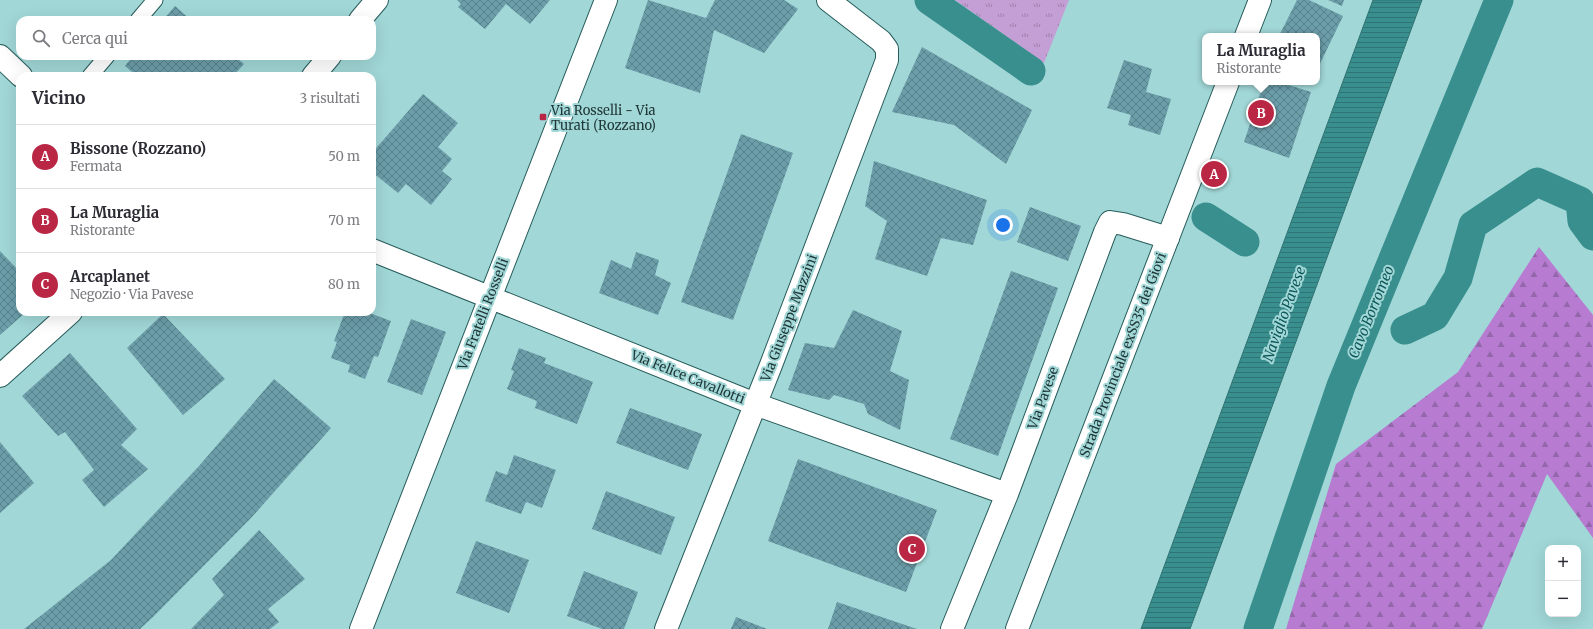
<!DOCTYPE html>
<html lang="it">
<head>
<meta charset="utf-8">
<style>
	:root { --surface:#fff; --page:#f2f2f3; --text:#2b2b33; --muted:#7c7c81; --line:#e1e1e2; --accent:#b92745 }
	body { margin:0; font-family:Merriweather,serif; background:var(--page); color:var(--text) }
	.controls { position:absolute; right:12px; bottom:12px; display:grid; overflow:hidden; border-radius:8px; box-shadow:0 4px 16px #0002 }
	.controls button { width:36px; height:36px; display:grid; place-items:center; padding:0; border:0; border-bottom:1px solid var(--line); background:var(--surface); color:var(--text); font:20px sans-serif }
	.you { position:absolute; left:1003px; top:225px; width:14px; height:14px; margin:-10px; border:3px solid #fff; border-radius:50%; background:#1a73e8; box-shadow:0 0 0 6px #1a73e833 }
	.badge { display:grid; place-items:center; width:26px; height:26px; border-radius:50%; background:var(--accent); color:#fff; font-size:13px; font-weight:700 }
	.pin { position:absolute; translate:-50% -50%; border:2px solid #fff; box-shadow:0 1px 4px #0006 }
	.popup { position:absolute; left:1202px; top:33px; width:118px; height:52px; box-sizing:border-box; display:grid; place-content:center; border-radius:8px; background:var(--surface); filter:drop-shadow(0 1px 3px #0005); font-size:13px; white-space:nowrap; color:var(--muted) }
	.popup b { font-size:15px; color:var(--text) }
	.popup::after { content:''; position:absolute; left:50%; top:100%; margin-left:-8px; border:8px solid transparent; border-top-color:var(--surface) }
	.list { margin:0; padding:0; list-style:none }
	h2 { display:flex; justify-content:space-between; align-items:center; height:52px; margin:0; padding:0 16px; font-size:17px }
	h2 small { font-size:13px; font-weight:400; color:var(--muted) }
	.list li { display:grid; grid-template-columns:26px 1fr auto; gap:12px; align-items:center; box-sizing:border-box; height:64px; padding:0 16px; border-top:1px solid var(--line) }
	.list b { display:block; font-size:15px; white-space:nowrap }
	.list p { margin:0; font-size:13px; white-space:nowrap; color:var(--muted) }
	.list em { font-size:13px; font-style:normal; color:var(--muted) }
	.icon { flex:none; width:22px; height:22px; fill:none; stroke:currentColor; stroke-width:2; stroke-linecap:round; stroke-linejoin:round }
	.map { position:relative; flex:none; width:1593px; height:629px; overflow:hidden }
	.search { position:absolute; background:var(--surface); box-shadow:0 4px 16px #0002; left:16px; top:16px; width:360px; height:44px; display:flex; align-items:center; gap:10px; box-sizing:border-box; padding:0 14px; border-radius:12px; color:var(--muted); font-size:15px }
	.panel { position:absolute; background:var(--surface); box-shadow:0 4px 16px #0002; left:16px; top:72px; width:360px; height:244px; border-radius:12px }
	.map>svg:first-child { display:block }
	.grass { fill:url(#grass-tufts) }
	.forest { fill:url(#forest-firs) }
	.water { fill:url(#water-rules); stroke:#317373 }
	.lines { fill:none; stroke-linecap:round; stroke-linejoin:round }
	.canal { stroke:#398e8e; stroke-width:29 }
	.building { fill:url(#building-cross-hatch) }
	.service-casing { stroke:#275c5b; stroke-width:17 }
	.minor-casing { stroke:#275c5b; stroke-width:24 }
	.primary-casing { stroke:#275c5b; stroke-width:24 }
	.service { stroke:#fff; stroke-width:15 }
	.minor { stroke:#fff; stroke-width:22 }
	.primary { stroke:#fff; stroke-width:22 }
	.poi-dot { fill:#b92745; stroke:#a1d7d7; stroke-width:1.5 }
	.labels { text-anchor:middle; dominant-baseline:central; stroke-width:4; stroke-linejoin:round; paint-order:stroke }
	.poi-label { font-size:13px; fill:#1f3535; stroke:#a1d7d7; text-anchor:start }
	.street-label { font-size:13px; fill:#1f3535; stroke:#a1d7d7 }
	.water-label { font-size:14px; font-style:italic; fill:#0c5556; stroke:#a1d7d7 }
</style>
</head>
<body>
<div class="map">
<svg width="1593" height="629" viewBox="0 0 1593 629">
	<defs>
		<pattern id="grass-tufts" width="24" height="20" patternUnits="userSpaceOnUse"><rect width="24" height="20" fill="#c49fd5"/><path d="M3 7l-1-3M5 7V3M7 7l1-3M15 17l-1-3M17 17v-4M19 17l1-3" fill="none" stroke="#9f82ae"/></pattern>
		<pattern id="forest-firs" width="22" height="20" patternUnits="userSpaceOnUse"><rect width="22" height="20" fill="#b77cd1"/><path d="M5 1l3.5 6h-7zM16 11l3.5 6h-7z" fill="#9466aa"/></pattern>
		<pattern id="water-rules" width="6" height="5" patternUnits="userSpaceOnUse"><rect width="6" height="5" fill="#398e8e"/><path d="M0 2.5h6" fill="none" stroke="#2f7575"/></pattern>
		<pattern id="building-cross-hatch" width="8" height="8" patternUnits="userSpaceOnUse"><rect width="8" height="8" fill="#6c9eaa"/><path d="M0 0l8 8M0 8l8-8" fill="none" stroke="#58828b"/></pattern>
	</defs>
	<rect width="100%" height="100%" fill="#a1d7d7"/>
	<path class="grass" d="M 955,0 L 1069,0 L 1044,63 Z"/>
	<path class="forest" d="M 1539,247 L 1593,315 L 1593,538 L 1547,474 L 1482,629 L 1286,629 L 1336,464 L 1458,372 Z"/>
	<path class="water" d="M 1373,0 L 1422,0 L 1190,629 L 1141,629 Z"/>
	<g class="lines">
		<path class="canal" d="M 929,0 L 1031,71
			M 1206,217 L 1245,242
			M 1405,330 L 1435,316 L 1458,278 L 1473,225 L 1537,182 L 1580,201 L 1582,221 L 1593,236
			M 1258,629 L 1341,386 L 1499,0"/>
	</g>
	<path class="building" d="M 457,0 L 550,0 L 530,24 L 506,4 L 485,29 L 458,7 L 461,4 Z
		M 648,0 L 706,18 L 715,0 L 784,0 L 798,9 L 764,53 L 714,30 L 700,93 L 625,68 Z
		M 1297,0 L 1309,0 L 1343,16 L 1317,70 L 1317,36 L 1279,36 Z
		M 1328,0 L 1344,0 L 1342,6 Z
		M 175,6 L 191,20 L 163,20 Z
		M 922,47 L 1032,110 L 1006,164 L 954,125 L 892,112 Z
		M 133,56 L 234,56 L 244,64 L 233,76 L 137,76 L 125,66 Z
		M 1124,60 L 1152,69 L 1146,92 L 1171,99 L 1160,135 L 1128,125 L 1131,115 L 1107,108 Z
		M 1264,82 L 1279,82 L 1311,92 L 1289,158 L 1244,142 Z
		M 423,94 L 458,123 L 438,147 L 452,159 L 442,171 L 452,179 L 431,205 L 406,184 L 398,193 L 372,172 L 372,153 Z
		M 741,134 L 793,153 L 733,320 L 681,302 Z
		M 874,161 L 987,200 L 973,245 L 941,238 L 927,276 L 875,259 L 887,221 L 865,206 Z
		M 1030,207 L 1081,226 L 1068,261 L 1017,242 Z
		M 0,251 L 20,272 L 20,312 L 26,312 L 0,335 Z
		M 636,252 L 659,260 L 655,275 L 671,283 L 658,315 L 599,293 L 611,260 L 631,269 Z
		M 1011,271 L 1058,288 L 998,456 L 950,439 Z
		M 853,310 L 902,331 L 890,371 L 909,380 L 900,430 L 868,414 L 864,404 L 834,395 L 829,400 L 788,390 L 805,343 L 834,348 Z
		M 345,312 L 367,312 L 391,321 L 378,357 L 374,356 L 365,379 L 348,372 L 350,365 L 331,358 L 337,342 L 334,341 Z
		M 163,314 L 225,379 L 183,415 L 127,348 Z
		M 411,319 L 446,332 L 422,395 L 387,382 Z
		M 519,348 L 546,358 L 544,363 L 593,382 L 577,424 L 535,408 L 537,401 L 507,389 L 514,371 L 511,370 Z
		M 70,353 L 137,429 L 121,445 L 148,469 L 104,507 L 82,480 L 94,470 L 65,432 L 58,436 L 22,396 Z
		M 274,379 L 331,428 L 251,518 L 153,617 L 140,629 L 24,629 L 111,560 L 199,466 Z
		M 630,408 L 702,434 L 688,470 L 616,443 Z
		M 0,442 L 34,483 L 0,513 Z
		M 514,455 L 556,470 L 542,508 L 526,502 L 521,514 L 485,501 L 496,471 L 507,475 Z
		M 798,459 L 937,510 L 906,592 L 768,541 Z
		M 606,491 L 675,517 L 661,555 L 592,529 Z
		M 259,530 L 305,579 L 268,609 L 279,622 L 270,629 L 191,629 L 224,595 L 212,579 Z
		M 476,541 L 529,560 L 509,613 L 456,593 Z
		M 584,571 L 638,592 L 624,629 L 602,629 L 567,616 Z
		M 837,602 L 917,629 L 828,629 Z
		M 736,617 L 767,629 L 731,629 Z"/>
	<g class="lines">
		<g class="service-casing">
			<path id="service" d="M 138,20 L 155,0
				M 90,76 L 107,56"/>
		</g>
		<g class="minor-casing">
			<path id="minor" d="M 360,20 L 377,0
				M 0,56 L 21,76
				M 313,76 L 330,56
				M 372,250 L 755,404 L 1007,494
				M 0,376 L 71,312
				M 361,629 L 606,0
				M 666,629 L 771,365 L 887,60 L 887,49 L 881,41 L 828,0
				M 952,629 L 1007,494 L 1105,232 L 1110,222 L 1123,224 L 1168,238"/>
		</g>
		<g class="primary-casing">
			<path id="primary" d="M 1246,36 L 1260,0
				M 1017,629 L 1228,82"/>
		</g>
		<use href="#service" class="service"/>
		<use href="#minor" class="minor"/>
		<use href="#primary" class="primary"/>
	</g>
	<rect class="poi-dot" x="539" y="113" width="8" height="8" rx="2"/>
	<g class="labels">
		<g class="poi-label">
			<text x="551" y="110">Via Rosselli - Via<tspan x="551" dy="15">Turati (Rozzano)</tspan></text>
		</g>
		<g class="street-label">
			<text transform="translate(483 314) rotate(-69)">Via Fratelli Rosselli</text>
			<text transform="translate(789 318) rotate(-69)">Via Giuseppe Mazzini</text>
			<text transform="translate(1123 355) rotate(-69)">Strada Provinciale exSS35 dei Giovi</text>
			<text transform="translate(688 377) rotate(22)">Via Felice Cavallotti</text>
			<text transform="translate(1043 398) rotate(-70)">Via Pavese</text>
		</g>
		<g class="water-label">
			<text transform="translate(1371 312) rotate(-68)">Cavo Borromeo</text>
			<text transform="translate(1284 314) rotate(-70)">Naviglio Pavese</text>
		</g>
	</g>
</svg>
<div class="controls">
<button>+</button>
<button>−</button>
</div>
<div class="you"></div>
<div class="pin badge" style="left:1214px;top:174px">A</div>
<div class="pin badge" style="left:1261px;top:113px">B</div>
<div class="popup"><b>La Muraglia</b>Ristorante</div>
<div class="pin badge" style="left:912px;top:549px">C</div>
<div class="search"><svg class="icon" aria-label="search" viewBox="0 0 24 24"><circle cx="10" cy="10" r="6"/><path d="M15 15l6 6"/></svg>Cerca qui</div>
<section class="panel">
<h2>Vicino<small>3 risultati</small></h2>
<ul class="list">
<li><span class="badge">A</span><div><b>Bissone (Rozzano)</b><p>Fermata</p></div><em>50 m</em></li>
<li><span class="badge">B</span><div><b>La Muraglia</b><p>Ristorante</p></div><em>70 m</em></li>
<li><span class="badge">C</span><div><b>Arcaplanet</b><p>Negozio · Via Pavese</p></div><em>80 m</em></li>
</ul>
</section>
</div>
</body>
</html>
